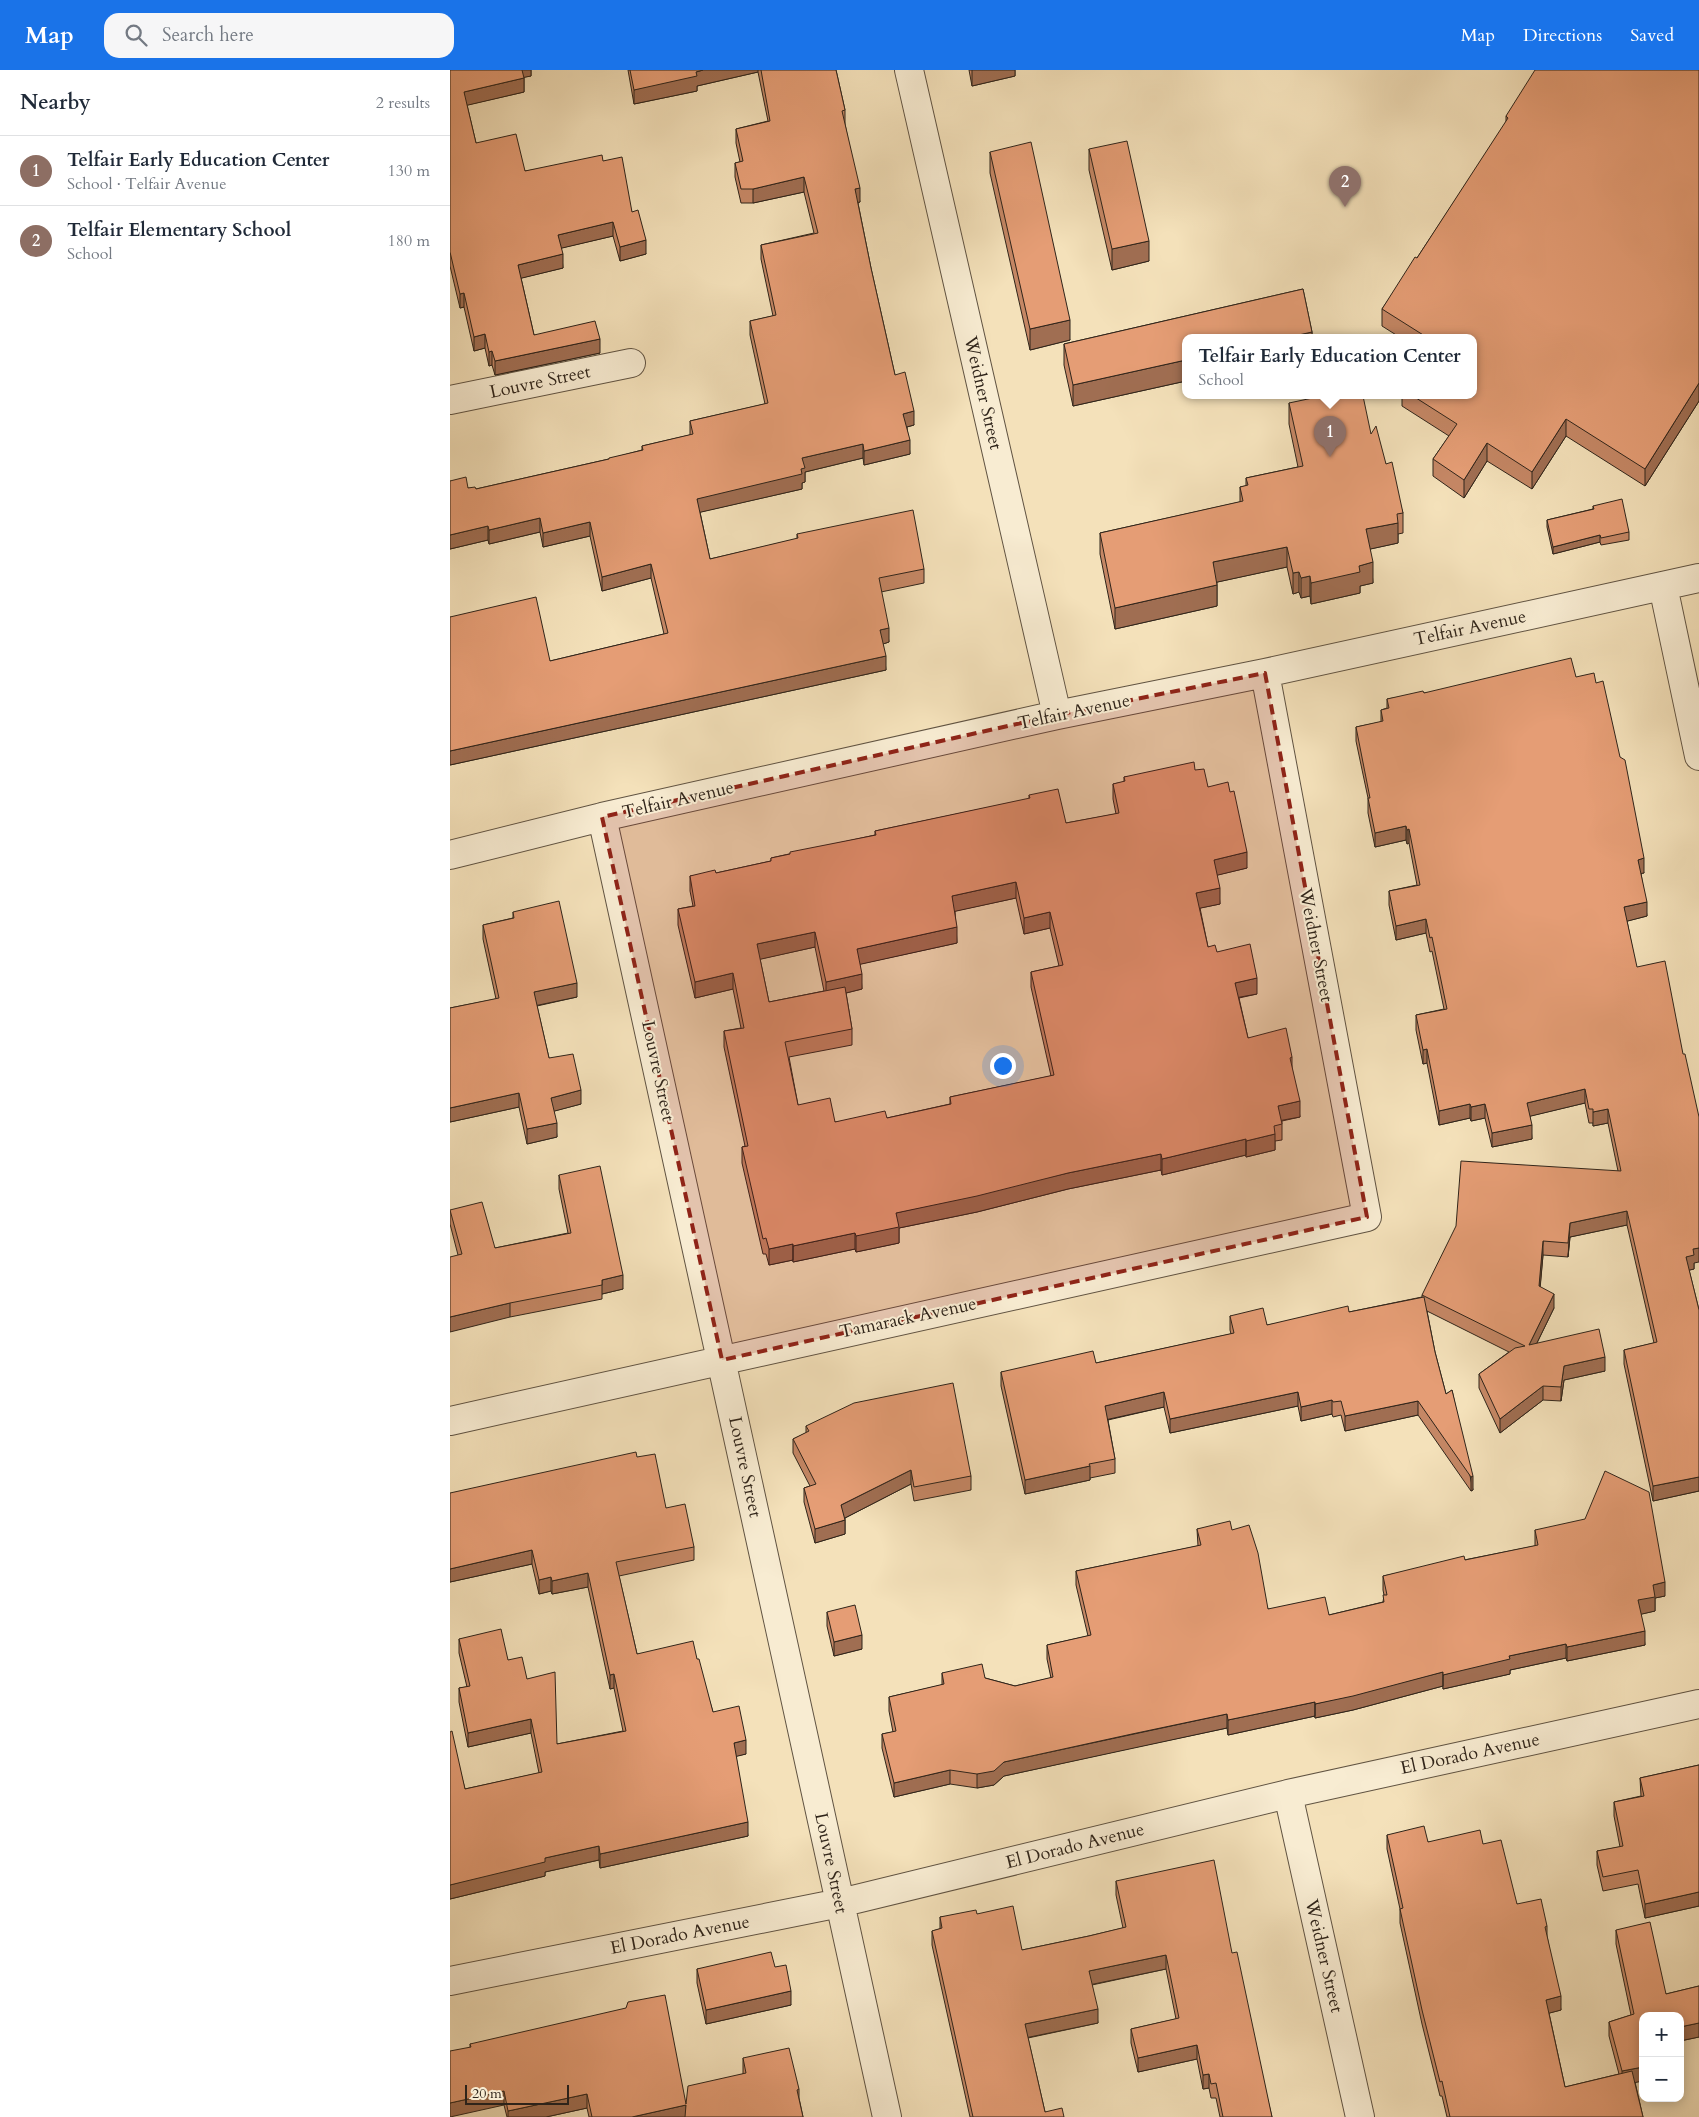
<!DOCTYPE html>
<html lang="en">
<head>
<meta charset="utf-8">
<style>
	:root { --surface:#fff; --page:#f6f6f7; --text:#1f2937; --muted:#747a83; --line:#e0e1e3; --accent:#1a73e8 }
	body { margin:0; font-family:Cardo,serif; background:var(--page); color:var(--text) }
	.controls { position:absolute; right:15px; bottom:15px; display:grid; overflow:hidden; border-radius:10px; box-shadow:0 2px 12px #0003 }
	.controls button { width:45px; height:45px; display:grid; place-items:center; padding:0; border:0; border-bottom:1px solid var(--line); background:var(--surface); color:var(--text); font:25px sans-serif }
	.scale { position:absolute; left:15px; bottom:12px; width:104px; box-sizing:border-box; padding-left:5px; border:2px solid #2f241a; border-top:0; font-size:14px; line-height:18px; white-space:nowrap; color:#2f241a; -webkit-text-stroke:4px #f8ecd2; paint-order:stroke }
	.you { position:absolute; left:552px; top:995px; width:18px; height:18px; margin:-12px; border:4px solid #fff; border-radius:50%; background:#1a73e8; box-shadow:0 0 0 8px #1a73e833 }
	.badge { display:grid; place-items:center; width:32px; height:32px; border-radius:50%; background:var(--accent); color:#fff; font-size:16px; font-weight:700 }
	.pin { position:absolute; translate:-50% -41px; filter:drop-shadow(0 1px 2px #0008) }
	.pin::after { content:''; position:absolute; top:26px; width:18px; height:15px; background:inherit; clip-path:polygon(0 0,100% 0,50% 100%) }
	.popup { position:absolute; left:732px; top:264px; width:295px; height:65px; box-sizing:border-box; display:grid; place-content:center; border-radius:10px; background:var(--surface); filter:drop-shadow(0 1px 4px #0005); font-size:16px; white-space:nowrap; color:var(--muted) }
	.popup b { font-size:19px; color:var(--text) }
	.popup::after { content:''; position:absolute; left:50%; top:100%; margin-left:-10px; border:10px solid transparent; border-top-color:var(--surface) }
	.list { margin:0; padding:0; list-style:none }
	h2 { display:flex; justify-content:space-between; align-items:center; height:65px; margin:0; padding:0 20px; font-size:21px }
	h2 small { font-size:16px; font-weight:400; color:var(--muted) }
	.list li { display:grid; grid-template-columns:32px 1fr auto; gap:15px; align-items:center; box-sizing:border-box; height:70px; padding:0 20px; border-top:1px solid var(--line) }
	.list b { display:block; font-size:19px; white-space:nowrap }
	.list p { margin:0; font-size:16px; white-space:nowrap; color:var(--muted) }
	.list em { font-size:16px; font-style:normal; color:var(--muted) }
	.icon { flex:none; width:28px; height:28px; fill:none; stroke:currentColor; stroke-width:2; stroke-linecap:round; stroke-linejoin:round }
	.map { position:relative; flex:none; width:1249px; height:2047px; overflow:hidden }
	header { display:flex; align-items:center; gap:30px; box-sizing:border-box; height:70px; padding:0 25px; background:var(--accent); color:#fff }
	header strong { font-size:24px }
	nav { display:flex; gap:28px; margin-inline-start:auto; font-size:18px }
	.search { width:350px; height:45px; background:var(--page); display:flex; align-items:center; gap:12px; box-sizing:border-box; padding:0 18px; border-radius:15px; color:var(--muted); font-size:19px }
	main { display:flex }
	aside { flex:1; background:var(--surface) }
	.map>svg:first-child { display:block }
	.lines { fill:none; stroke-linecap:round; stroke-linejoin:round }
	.minor-casing { stroke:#605342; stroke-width:30 }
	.minor { stroke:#f8ecd2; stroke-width:28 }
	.wall { fill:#c58765; stroke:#2f241a; fill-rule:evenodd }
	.shaded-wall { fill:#a06e52; stroke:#2f241a }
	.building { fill:#e59d75; stroke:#2f241a; fill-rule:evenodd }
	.marked { fill:#8f2418; fill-opacity:0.2; stroke:#8f2418; stroke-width:4; stroke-dasharray:10 6; stroke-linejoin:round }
	.labels { text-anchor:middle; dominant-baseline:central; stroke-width:4; stroke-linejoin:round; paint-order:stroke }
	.street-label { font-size:18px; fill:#2f241a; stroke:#f8ecd2 }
</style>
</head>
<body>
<header>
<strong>Map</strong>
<div class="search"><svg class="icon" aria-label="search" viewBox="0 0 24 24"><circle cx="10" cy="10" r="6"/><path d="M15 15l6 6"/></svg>Search here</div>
<nav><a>Map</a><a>Directions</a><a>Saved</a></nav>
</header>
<main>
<aside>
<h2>Nearby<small>2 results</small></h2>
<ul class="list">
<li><span class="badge" style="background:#8d6e63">1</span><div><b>Telfair Early Education Center</b><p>School · Telfair Avenue</p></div><em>130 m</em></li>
<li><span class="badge" style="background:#8d6e63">2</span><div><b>Telfair Elementary School</b><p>School</p></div><em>180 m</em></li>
</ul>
</aside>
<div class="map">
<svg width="1249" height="2047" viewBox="0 0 1249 2047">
	<rect width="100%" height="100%" fill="#f4e1ba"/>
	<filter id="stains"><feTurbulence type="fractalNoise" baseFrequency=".004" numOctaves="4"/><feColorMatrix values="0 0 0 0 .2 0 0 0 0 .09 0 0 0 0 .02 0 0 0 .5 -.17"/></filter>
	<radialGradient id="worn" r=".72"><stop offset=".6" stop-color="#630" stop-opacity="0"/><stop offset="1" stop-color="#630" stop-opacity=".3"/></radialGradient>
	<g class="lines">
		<g class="minor-casing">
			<path id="minor" d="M 459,0 L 607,645
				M 0,330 L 181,293
				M 1213,516 L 1249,686
				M 152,747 L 437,2047
				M 0,785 L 152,747 L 607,645 L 815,603 L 1249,508
				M 0,1351 L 917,1147 L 815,603
				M 838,1724 L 910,2047
				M 0,1911 L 390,1833 L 838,1724 L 1249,1634"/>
		</g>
		<use href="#minor" class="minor"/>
	</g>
	<path class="wall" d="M 0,0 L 81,0 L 81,6 L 74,7 L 74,22 L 17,35 L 26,73 L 75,101 L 153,91 L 182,142 L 196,184 L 170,191 L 163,166 L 111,178 L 113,198 L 71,208 L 84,265 L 150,283 L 45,305 L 42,295 L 39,296 L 35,278 L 24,281 L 14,237 L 10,238 L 0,196 Z
		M 178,0 L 386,0 L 395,40 L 395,54 L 410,132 L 408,133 L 421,198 L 445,305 L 464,355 L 457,357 L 460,384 L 414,395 L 413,388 L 355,402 L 355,412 L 352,413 L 352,419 L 250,442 L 260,489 L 347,469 L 347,464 L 474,499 L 474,513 L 431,522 L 439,572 L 433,574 L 436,600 L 0,695 L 0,547 L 100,591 L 214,564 L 201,508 L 152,521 L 140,466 L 93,477 L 90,462 L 39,474 L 38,470 L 0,479 L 0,411 L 18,418 L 26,419 L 159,389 L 192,380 L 192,376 L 240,365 L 240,351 L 315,334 L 300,265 L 300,251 L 323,246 L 311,189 L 311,175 L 364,163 L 354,122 L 303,133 L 291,133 L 285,107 L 285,93 L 290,92 L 286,73 L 286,59 L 318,51 L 308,2 L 247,16 L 247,21 L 184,34 Z
		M 519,0 L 565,0 L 565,6 L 522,16 Z
		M 1249,0 L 1249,331 L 1195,416 L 1116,366 L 1082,419 L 1037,391 L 1014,428 L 983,406 L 983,389 L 999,366 L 952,336 L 952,326 L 1024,326 L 1024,268 L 951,268 L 932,256 L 932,239 L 967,188 L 1056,53 L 1056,46 Z
		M 639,79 L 699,191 L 662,200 L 639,100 Z
		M 540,82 L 620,270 L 580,280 L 540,103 Z
		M 853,219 L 862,262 L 862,268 L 736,268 L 736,311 L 623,336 L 614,295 L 614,274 Z
		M 839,333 L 921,364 L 936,394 L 953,443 L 953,463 L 948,464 L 948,473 L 920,479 L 923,513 L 910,516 L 910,523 L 861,534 L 860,526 L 851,528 L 849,522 L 843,524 L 837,497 L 767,512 L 767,536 L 665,559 L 650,484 L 650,463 L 790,432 L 790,417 L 796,416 L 796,408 L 848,397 L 839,354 Z
		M 1143,436 L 1179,462 L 1179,470 L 1151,475 L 1150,472 L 1103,484 L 1097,457 L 1097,450 L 1143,439 Z
		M 1126,607 L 1194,803 L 1191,803 L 1197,846 L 1177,851 L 1244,1193 L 1244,1199 L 1239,1200 L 1249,1240 L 1249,1421 L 1203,1431 L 1174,1294 L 1174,1280 L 1204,1273 L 1177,1155 L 1120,1167 L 1118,1187 L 1093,1185 L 1090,1217 L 1104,1238 L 1087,1273 L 1155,1301 L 1114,1310 L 1111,1331 L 1093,1330 L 1050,1363 L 1029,1318 L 1029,1304 L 1059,1282 L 977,1241 L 985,1282 L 996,1324 L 1002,1320 L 1023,1420 L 1021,1421 L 968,1345 L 895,1361 L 891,1345 L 883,1347 L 882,1344 L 851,1351 L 848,1336 L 720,1363 L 714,1337 L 658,1350 L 665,1389 L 665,1403 L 640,1408 L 640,1410 L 575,1424 L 551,1316 L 551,1302 L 646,1293 L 781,1264 L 780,1260 L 780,1246 L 817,1255 L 899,1242 L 972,1227 L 972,1225 L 1168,1101 L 1158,1053 L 1143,1056 L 1143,1053 L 1139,1053 L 1135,1033 L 1080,1046 L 1082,1069 L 1042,1077 L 1035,1048 L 1021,1051 L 1020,1048 L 989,1055 L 977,993 L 973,994 L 966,960 L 966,945 L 994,939 L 982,881 L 980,882 L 976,863 L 946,870 L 939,835 L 939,821 L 967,815 L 959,773 L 957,774 L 956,770 L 925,777 L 918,743 L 918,728 L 906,671 L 906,657 L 931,652 L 931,640 L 937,638 L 937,629 L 974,623 Z
		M 745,700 L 758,717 L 797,798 L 767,805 L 770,834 L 750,838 L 758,877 L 767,882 L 807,924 L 789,928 L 798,968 L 842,987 L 842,998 L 850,1047 L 832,1051 L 832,1070 L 825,1071 L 825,1080 L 796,1087 L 796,1085 L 712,1105 L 711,1100 L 618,1119 L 527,1142 L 449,1158 L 449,1173 L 406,1182 L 405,1179 L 343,1192 L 343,1190 L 319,1195 L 316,1184 L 313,1184 L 292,1093 L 292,1077 L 295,1076 L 274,977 L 274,961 L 291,958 L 283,919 L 245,928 L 228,855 L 228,839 L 243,836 L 240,821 L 240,806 L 266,803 L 321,791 L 321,788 L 425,765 L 425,761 L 579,729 L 579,725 L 616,753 L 666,744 L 663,729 L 663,714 L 674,712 L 674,707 ZM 566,828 L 574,864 L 600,858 L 609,896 L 581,902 L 581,917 L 601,1006 L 500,1027 L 500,1034 L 437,1048 L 385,1052 L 348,1035 L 339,987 L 402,975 L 402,959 L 396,923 L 412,919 L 410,894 L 507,873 L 505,841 ZM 365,877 L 374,921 L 319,932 L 310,889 Z
		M 63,842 L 127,927 L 87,936 L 99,988 L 131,1034 L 104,1041 L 107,1067 L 77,1074 L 69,1037 L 0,1052 L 0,938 L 46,929 L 33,869 L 33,855 L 63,848 Z
		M 109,1105 L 173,1219 L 152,1224 L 152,1229 L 60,1247 L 8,1185 L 0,1154 L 0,1140 L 45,1178 L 118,1163 L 109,1119 Z
		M 356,1356 L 521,1406 L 521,1420 L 464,1431 L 461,1414 L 395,1448 L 395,1464 L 365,1473 L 354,1432 L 354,1418 L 360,1416 L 343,1383 L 343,1369 L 356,1363 Z
		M 187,1387 L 216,1438 L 244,1477 L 244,1490 L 169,1506 L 187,1584 L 247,1589 L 263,1642 L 296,1684 L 286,1686 L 298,1766 L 150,1798 L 149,1790 L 95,1802 L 95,1806 L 0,1829 L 0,1662 L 15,1719 L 89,1703 L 81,1663 L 18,1677 L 9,1632 L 9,1618 L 17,1617 L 9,1583 L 9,1569 L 58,1590 L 77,1609 L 107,1674 L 173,1661 L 164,1618 L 160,1619 L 138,1517 L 102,1524 L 101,1521 L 89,1524 L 82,1494 L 0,1512 Z
		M 747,1459 L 782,1460 L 818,1539 L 879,1545 L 933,1532 L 934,1525 L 933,1520 L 933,1506 L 1085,1476 L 1085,1460 L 1215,1526 L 1205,1528 L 1205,1541 L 1191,1544 L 1195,1575 L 1117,1591 L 1116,1588 L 1060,1600 L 1060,1604 L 993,1619 L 993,1616 L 903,1640 L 865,1648 L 865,1646 L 778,1665 L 777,1658 L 682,1678 L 554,1706 L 544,1715 L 527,1718 L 500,1714 L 444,1727 L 432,1678 L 432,1664 L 443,1662 L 439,1641 L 439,1627 L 492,1615 L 492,1603 L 535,1608 L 565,1616 L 601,1608 L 597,1589 L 597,1575 L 638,1566 L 626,1515 L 626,1501 L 748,1476 Z
		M 377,1542 L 412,1579 L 384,1586 L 377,1556 Z
		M 1249,1695 L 1249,1836 L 1195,1848 L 1188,1814 L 1153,1821 L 1147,1795 L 1147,1781 L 1170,1777 L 1164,1746 L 1164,1732 L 1191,1726 L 1190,1708 Z
		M 937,1765 L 978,1772 L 1033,1774 L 1067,1834 L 1097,1856 L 1097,1866 L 1111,1940 L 1099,1943 L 1115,2017 L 1169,2004 L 1159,1966 L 1159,1952 L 1181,1945 L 1166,1874 L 1166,1860 L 1216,1924 L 1249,1916 L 1249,1967 L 1230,1971 L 1230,1946 L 1193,1946 L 1193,2011 L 1185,2012 L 1193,2047 L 997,2047 L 992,2026 L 990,2026 L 972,1954 L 950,1853 L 950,1839 L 937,1779 Z
		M 666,1811 L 782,1883 L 822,2047 L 770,2047 L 766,2028 L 761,2028 L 759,2018 L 753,2019 L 747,1989 L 688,2002 L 681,1973 L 681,1959 L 726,1949 L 716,1899 L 642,1915 L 648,1953 L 578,1968 L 595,2042 L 614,2047 L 520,2047 L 482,1875 L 482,1861 L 490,1859 L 490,1847 L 527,1844 L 572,1880 L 639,1866 L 673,1858 L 666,1825 Z
		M 325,1897 L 341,1935 L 256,1954 L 247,1913 L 247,1899 Z
		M 20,1974 L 236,2034 L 293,2004 L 293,1988 L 349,2019 L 349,2028 L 353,2047 L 139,2047 L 137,2038 L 96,2047 L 57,2047 L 54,2035 L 20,1977 Z"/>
	<path class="shaded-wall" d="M 71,0 L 81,0 L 81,6 L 71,8 Z
		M 253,0 L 308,0 L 308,2 L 247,16 L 247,21 L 184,34 L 184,20 Z
		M 522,0 L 565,0 L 565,6 L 522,16 Z
		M 74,8 L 74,22 L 14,36 L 14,22 Z
		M 354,107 L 354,122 L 303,133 L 303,119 Z
		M 410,118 L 410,132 L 405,133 L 405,119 Z
		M 163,152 L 163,166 L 108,179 L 108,165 Z
		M 196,170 L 196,184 L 170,191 L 170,177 Z
		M 699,171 L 699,191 L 662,200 L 662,179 Z
		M 113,184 L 113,198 L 68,209 L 68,195 Z
		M 14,223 L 14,237 L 10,238 L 10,224 Z
		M 620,250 L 620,270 L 580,280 L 580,259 Z
		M 862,262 L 862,268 L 835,268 Z
		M 35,264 L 35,278 L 24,281 L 24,267 Z
		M 150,269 L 150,283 L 45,305 L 45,291 Z
		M 42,281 L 42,295 L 39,296 L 39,282 Z
		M 736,290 L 736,311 L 623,336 L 623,315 Z
		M 1249,313 L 1249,331 L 1195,416 L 1195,399 Z
		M 464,341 L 464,355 L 453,358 L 453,344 Z
		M 1116,349 L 1116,366 L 1082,419 L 1082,402 Z
		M 460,370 L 460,384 L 414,395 L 414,381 Z
		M 1037,373 L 1037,391 L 1014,428 L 1014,410 Z
		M 413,374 L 413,388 L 355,402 L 355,412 L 352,413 L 352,419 L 247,443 L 247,429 L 352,388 Z
		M 90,448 L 90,462 L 39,474 L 39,460 Z
		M 140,452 L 140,466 L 93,477 L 93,463 Z
		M 948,453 L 948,473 L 916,480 L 916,459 Z
		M 38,456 L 38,470 L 0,479 L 0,465 Z
		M 1150,465 L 1150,472 L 1103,484 L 1103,477 Z
		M 837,477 L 837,497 L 763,513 L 763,492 Z
		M 923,492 L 923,513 L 910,516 L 910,523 L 861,534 L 861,513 L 909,496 Z
		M 201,494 L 201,508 L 152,521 L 152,507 Z
		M 849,502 L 849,522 L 843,524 L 843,503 Z
		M 860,506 L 860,526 L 851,528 L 851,508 Z
		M 767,515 L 767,536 L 665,559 L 665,538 Z
		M 439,558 L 439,572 L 430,575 L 430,560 Z
		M 436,586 L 436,600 L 0,695 L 0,681 Z
		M 956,756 L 956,770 L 925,777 L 925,763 Z
		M 959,759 L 959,773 L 957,774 L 957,760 Z
		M 797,782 L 797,798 L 764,806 L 764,790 Z
		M 1194,788 L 1194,803 L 1188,804 L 1188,790 Z
		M 566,812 L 566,828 L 502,842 L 502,826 Z
		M 770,818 L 770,834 L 746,839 L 746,823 Z
		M 1197,832 L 1197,846 L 1174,852 L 1174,837 Z
		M 600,842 L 600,858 L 574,864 L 574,848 Z
		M 976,849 L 976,863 L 946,870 L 946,856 Z
		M 507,857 L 507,873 L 407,895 L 407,879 Z
		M 365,862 L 365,877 L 307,890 L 307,874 Z
		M 283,903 L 283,919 L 245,928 L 245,912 Z
		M 412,904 L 412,919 L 376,928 L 376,912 Z
		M 807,908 L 807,924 L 785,928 L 785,913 Z
		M 127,913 L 127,927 L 84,936 L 84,922 Z
		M 977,979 L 977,993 L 973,994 L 973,980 Z
		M 1135,1019 L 1135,1033 L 1077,1047 L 1077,1033 Z
		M 131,1020 L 131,1034 L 101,1042 L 101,1028 Z
		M 69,1023 L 69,1037 L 0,1052 L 0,1038 Z
		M 850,1031 L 850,1047 L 828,1051 L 828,1036 Z
		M 1020,1034 L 1020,1048 L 989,1055 L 989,1041 Z
		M 1035,1034 L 1035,1048 L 1021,1051 L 1021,1037 Z
		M 1158,1039 L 1158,1053 L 1143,1056 L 1143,1042 Z
		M 107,1053 L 107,1067 L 77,1074 L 77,1059 Z
		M 1082,1055 L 1082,1069 L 1042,1077 L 1042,1063 Z
		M 825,1064 L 825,1080 L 796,1087 L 796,1071 Z
		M 796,1069 L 796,1085 L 712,1105 L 712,1089 Z
		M 711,1084 L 711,1100 L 618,1119 L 527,1142 L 449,1158 L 449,1173 L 406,1182 L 406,1166 L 446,1143 L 618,1103 Z
		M 1177,1141 L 1177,1155 L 1120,1167 L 1118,1187 L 1120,1153 Z
		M 405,1163 L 405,1179 L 343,1192 L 343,1176 Z
		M 1093,1171 L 1093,1185 L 1089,1231 L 1089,1216 Z
		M 343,1174 L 343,1190 L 319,1195 L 319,1179 Z
		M 1249,1178 L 1249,1192 L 1244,1193 L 1244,1199 L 1236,1201 L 1236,1187 L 1243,1179 Z
		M 173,1205 L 173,1219 L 152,1224 L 152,1210 Z
		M 1104,1224 L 1104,1238 L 1079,1289 L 1079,1275 Z
		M 60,1233 L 60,1247 L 0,1262 L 0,1247 Z
		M 1155,1287 L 1155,1301 L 1114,1310 L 1111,1331 L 1111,1317 L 1114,1296 Z
		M 1093,1316 L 1093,1330 L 1050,1363 L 1050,1349 Z
		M 714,1322 L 714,1337 L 655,1350 L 655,1336 Z
		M 848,1322 L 848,1336 L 720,1363 L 720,1349 Z
		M 882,1330 L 882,1344 L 851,1351 L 851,1337 Z
		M 968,1331 L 968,1345 L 895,1361 L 895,1346 Z
		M 640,1396 L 640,1410 L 575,1424 L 575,1410 Z
		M 461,1400 L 461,1414 L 391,1450 L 391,1435 Z
		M 1023,1406 L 1023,1420 L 1021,1421 L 1021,1407 Z
		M 1249,1407 L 1249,1421 L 1203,1431 L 1203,1416 Z
		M 395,1450 L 395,1464 L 365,1473 L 365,1459 Z
		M 82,1480 L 82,1494 L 0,1512 L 0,1499 Z
		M 138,1503 L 138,1517 L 102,1524 L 102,1511 Z
		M 101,1507 L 101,1521 L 89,1524 L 89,1510 Z
		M 1215,1512 L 1215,1526 L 1205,1528 L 1205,1541 L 1188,1545 L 1188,1530 L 1203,1515 Z
		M 1195,1561 L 1195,1575 L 1117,1591 L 1117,1577 Z
		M 412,1565 L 412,1579 L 384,1586 L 384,1572 Z
		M 1116,1574 L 1116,1588 L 1060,1600 L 1060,1604 L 993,1619 L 993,1605 L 1059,1586 Z
		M 993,1602 L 993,1616 L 903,1640 L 865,1648 L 865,1634 Z
		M 164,1604 L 164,1618 L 160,1619 L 160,1605 Z
		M 865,1632 L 865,1646 L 778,1665 L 778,1650 Z
		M 777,1644 L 777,1658 L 554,1706 L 544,1715 L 527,1718 L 527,1704 L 554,1692 Z
		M 81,1649 L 81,1663 L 18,1677 L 18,1663 Z
		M 296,1670 L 296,1684 L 284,1687 L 284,1673 Z
		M 500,1700 L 500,1714 L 444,1727 L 444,1713 Z
		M 298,1752 L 298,1766 L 150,1798 L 150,1784 Z
		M 149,1776 L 149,1790 L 95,1802 L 95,1806 L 0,1829 L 0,1815 L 95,1788 Z
		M 1249,1822 L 1249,1836 L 1195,1848 L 1195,1834 Z
		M 716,1885 L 716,1899 L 639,1915 L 639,1901 Z
		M 341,1921 L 341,1935 L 256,1954 L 256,1940 Z
		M 1111,1926 L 1111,1940 L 1096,1944 L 1096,1930 Z
		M 648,1939 L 648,1953 L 575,1968 L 575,1954 Z
		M 1249,1953 L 1249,1967 L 1230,1971 L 1230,1957 Z
		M 747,1975 L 747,1989 L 688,2002 L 688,1988 Z
		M 1193,1997 L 1193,2011 L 1172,2015 L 1172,2001 Z
		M 759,2004 L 759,2018 L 753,2019 L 753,2005 Z
		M 54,2021 L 54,2035 L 0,2047 L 0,2033 Z
		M 137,2024 L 137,2038 L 96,2047 L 58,2047 L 58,2041 Z
		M 236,2035 L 236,2047 L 182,2047 Z"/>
	<path class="building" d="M 0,0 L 72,0 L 74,8 L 14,22 L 26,73 L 66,64 L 75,101 L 152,85 L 153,91 L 172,87 L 182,142 L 188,140 L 196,170 L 170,177 L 163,152 L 108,165 L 113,184 L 68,195 L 84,265 L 145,251 L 150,269 L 45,291 L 42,281 L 39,282 L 35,264 L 24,267 L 14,223 L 10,224 L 0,182 Z
		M 180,0 L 253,0 L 246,2 L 247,6 L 184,20 Z
		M 311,0 L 386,0 L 395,40 L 392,41 L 410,118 L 405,119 L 421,198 L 445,305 L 455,302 L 464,341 L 453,344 L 460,370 L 414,381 L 413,374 L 352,388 L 355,398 L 351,399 L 352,404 L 247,429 L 260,489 L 348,468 L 347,464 L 463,440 L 474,499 L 429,508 L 439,558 L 430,560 L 436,586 L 0,681 L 0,547 L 86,527 L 100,591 L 218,563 L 201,494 L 152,507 L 140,452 L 93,463 L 90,448 L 39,460 L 38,456 L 0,465 L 0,411 L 16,407 L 18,418 L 25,417 L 26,419 L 159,389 L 159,388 L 193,380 L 192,376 L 243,364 L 240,351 L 318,333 L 300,251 L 326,245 L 311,175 L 368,163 L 354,107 L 303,119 L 291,119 L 285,93 L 293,91 L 286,59 L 320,51 Z
		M 1085,0 L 1249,0 L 1249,313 L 1195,399 L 1116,349 L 1082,402 L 1037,373 L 1014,410 L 983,389 L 1007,354 L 963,326 L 1024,326 L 1024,268 L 978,268 L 932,239 L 965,187 L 967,188 L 1058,48 L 1056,46 Z
		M 677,71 L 699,171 L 662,179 L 639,79 Z
		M 581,72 L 620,250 L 580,259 L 540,82 Z
		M 853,219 L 862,262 L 835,268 L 736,268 L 736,290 L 623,315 L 614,274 Z
		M 872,326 L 913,326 L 921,364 L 926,356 L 936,394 L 942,392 L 953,443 L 947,444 L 948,453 L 916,459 L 923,492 L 909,496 L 910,502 L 861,513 L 860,506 L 851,508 L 849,502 L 843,503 L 837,477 L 763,492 L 767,515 L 665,538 L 650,463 L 793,431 L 790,417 L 798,415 L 796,408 L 853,396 L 839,333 Z
		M 1172,429 L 1179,462 L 1151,468 L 1150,465 L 1103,477 L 1097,450 L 1144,439 L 1143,436 Z
		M 1121,588 L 1126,607 L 1144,603 L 1146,613 L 1153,611 L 1170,687 L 1175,690 L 1194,788 L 1188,790 L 1197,832 L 1174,837 L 1187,897 L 1215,891 L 1233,984 L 1235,984 L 1249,1047 L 1249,1178 L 1243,1179 L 1244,1185 L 1236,1187 L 1249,1240 L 1249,1407 L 1203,1416 L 1174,1280 L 1207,1272 L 1177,1141 L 1120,1153 L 1118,1173 L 1093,1171 L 1089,1216 L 1104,1224 L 1079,1275 L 1149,1259 L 1155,1287 L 1114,1296 L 1111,1317 L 1093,1316 L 1050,1349 L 1029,1304 L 1065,1278 L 1075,1276 L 972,1225 L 1006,1156 L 1011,1091 L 1171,1101 L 1158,1039 L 1143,1042 L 1143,1039 L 1139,1039 L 1135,1019 L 1077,1033 L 1082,1055 L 1042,1063 L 1035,1034 L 1021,1037 L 1020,1034 L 989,1041 L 977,979 L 973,980 L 966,945 L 997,939 L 982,867 L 980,868 L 976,849 L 946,856 L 939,821 L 970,815 L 959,759 L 957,760 L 956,756 L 925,763 L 918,728 L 920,728 L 906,657 L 933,651 L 931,640 L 939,638 L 937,629 L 973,621 L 974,623 Z
		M 744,692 L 745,700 L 754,699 L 758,717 L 778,712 L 780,722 L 784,721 L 797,782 L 764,790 L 770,818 L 746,823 L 758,877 L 765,875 L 767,882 L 800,874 L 807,908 L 785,913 L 798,968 L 836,958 L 842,987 L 840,988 L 850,1031 L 828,1036 L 832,1054 L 824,1056 L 825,1064 L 796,1071 L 796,1069 L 712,1089 L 711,1084 L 618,1103 L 527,1126 L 446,1143 L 449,1157 L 406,1166 L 405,1163 L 343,1176 L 343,1174 L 319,1179 L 316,1168 L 313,1169 L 292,1077 L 298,1076 L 274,961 L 294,958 L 283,903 L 245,912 L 228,839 L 245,836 L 240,806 L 265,800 L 266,803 L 321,791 L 321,788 L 340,784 L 340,782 L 426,765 L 425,761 L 580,728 L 579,725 L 608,719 L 616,753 L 669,743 L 663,714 L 675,711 L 674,707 ZM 566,812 L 574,848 L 600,842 L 613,895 L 581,902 L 604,1005 L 500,1027 L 501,1034 L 437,1048 L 435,1041 L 385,1052 L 380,1028 L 348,1035 L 335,972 L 402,959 L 395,917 L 319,932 L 307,874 L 365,862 L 376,912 L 412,904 L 407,879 L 507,857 L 502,826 Z
		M 109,831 L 127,913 L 84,922 L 99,988 L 123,984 L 131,1020 L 101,1028 L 107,1053 L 77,1059 L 69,1023 L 0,1038 L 0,938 L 49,928 L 33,855 L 64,848 L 63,842 Z
		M 150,1096 L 173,1205 L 152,1210 L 152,1215 L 60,1233 L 0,1247 L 0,1187 L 12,1184 L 0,1140 L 32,1132 L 45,1178 L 121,1163 L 109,1105 Z
		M 974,1227 L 985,1282 L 996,1324 L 1002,1320 L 1023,1406 L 1021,1407 L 968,1331 L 895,1346 L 891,1331 L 883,1332 L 882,1330 L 851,1337 L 848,1322 L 720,1349 L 714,1322 L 655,1336 L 665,1389 L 639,1394 L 640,1396 L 575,1410 L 551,1302 L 643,1281 L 646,1293 L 784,1263 L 780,1246 L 813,1238 L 817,1255 L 898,1236 L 899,1242 Z
		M 503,1313 L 521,1406 L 464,1417 L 461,1400 L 391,1435 L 395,1450 L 365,1459 L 354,1418 L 366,1414 L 343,1369 L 359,1361 L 356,1356 L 404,1333 Z
		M 186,1382 L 187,1387 L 205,1384 L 216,1438 L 235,1434 L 244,1477 L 166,1492 L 187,1584 L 243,1571 L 247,1589 L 249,1589 L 263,1642 L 289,1636 L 296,1670 L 284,1673 L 298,1752 L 150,1784 L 149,1776 L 95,1788 L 95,1792 L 0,1815 L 0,1662 L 2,1661 L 15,1719 L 92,1702 L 81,1649 L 18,1663 L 9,1618 L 20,1616 L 9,1569 L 51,1559 L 58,1590 L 72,1587 L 77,1609 L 105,1602 L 107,1674 L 176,1661 L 164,1604 L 160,1605 L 138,1503 L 102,1511 L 101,1507 L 89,1510 L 82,1480 L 0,1499 L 0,1423 Z
		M 1155,1401 L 1199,1422 L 1215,1512 L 1203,1515 L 1205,1527 L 1188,1530 L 1195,1561 L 1117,1577 L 1116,1574 L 1059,1586 L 1060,1589 L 993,1605 L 993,1602 L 903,1626 L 865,1634 L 865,1632 L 778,1650 L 777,1644 L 682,1664 L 554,1692 L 544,1701 L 527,1704 L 500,1700 L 444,1713 L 432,1664 L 446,1661 L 439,1627 L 494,1614 L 492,1603 L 532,1594 L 535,1608 L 565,1616 L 603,1607 L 597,1575 L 641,1565 L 626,1501 L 751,1475 L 747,1459 L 780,1451 L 782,1460 L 799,1455 L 808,1483 L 818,1539 L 875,1527 L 879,1545 L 934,1532 L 933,1525 L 937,1525 L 933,1506 L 1014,1486 L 1015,1490 L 1088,1475 L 1085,1460 L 1135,1449 Z
		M 405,1535 L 412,1565 L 384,1572 L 377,1542 Z
		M 1249,1695 L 1249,1822 L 1195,1834 L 1188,1800 L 1153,1807 L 1147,1781 L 1173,1776 L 1164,1732 L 1194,1726 L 1190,1708 Z
		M 974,1756 L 978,1772 L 1030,1760 L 1033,1774 L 1051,1770 L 1067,1834 L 1091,1829 L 1097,1856 L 1095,1857 L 1111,1926 L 1096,1930 L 1115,2017 L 1182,2001 L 1193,2047 L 1000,2047 L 992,2011 L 990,2012 L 972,1940 L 950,1839 L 953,1838 L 937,1765 Z
		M 764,1790 L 782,1883 L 787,1882 L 822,2047 L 773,2047 L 766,2013 L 761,2014 L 759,2004 L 753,2005 L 747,1975 L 688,1988 L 681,1959 L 729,1948 L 716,1885 L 639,1901 L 648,1939 L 575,1954 L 595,2042 L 612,2038 L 614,2047 L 523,2047 L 482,1861 L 492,1858 L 490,1847 L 526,1840 L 527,1844 L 563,1836 L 572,1880 L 639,1866 L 676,1857 L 666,1811 Z
		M 1200,1852 L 1216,1924 L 1249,1916 L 1249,1953 L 1230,1957 L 1230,1946 L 1193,1946 L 1193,1997 L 1172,2001 L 1159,1952 L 1184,1944 L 1166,1860 Z
		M 321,1882 L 325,1897 L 336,1895 L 341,1921 L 256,1940 L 247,1899 Z
		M 215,1925 L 236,2034 L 238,2016 L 296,2003 L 293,1988 L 339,1978 L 349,2019 L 347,2020 L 353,2047 L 235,2047 L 236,2035 L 182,2047 L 142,2047 L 137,2024 L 58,2041 L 54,2021 L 0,2033 L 0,1981 L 21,1977 L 20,1974 L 176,1938 L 178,1932 Z"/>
	<path class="marked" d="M 815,603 L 917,1147 L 272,1290 L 152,747 L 607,645 Z"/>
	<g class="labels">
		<g class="street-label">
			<text transform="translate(90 312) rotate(-12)">Louvre Street</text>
			<text transform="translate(533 323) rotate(77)">Weidner Street</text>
			<text transform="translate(1020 558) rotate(-12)">Telfair Avenue</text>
			<text transform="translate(624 642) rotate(-12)">Telfair Avenue</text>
			<text transform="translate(228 730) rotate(-13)">Telfair Avenue</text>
			<text transform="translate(866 875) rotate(79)">Weidner Street</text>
			<text transform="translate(208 1001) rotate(78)">Louvre Street</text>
			<text transform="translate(458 1248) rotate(-12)">Tamarack Avenue</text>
			<text transform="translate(295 1397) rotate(78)">Louvre Street</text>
			<text transform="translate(1020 1684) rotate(-12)">El Dorado Avenue</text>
			<text transform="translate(625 1776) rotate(-14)">El Dorado Avenue</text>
			<text transform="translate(381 1793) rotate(78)">Louvre Street</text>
			<text transform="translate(230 1865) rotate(-11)">El Dorado Avenue</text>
			<text transform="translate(874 1886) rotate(77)">Weidner Street</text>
		</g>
	</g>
	<rect width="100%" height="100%" filter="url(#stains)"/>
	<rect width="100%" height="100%" fill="url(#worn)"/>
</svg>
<div class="controls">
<button>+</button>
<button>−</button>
</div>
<div class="scale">20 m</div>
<div class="you"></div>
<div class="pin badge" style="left:880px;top:387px;background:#8d6e63">1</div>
<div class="popup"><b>Telfair Early Education Center</b>School</div>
<div class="pin badge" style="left:895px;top:137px;background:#8d6e63">2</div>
</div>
</main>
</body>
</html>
